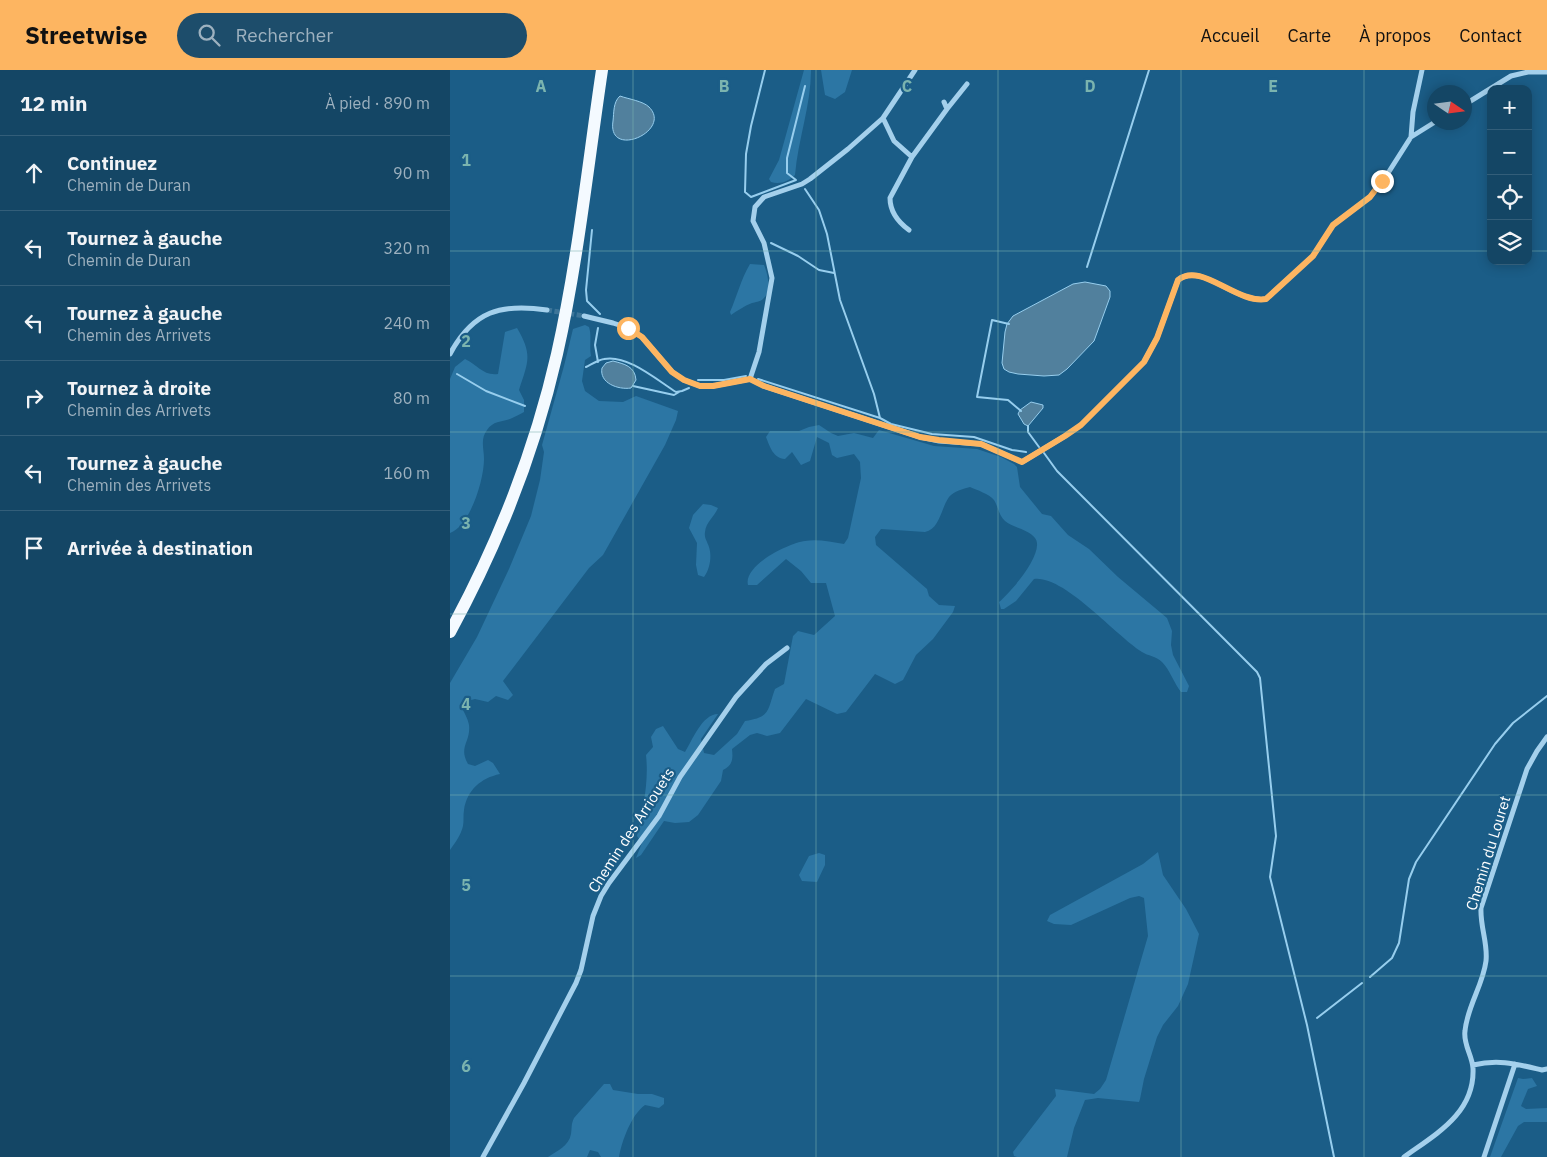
<!DOCTYPE html>
<html lang="fr">
<head>
<meta charset="utf-8">
<style>
	:root { --surface:#144665; --page:#1d4d6b; --text:#f1f3f6; --muted:#9db1bf; --line:#335e79; --accent:#fdb561 }
	body { margin:0; font-family:"IBM Plex Sans",sans-serif; background:var(--page); color:var(--text) }
	.controls { position:absolute; right:15px; top:15px; display:grid; overflow:hidden; border-radius:10px; box-shadow:0 2px 12px #0003 }
	.controls button { width:45px; height:45px; display:grid; place-items:center; padding:0; border:0; border-bottom:1px solid var(--line); background:var(--surface); color:var(--text); font:25px sans-serif }
	.compass { position:absolute; left:977px; top:15px; width:45px; height:45px; border-radius:50%; background:var(--surface); box-shadow:0 2px 12px #0003; rotate:103deg }
	.stop { position:absolute; width:15px; height:15px; margin:-11px; border:4px solid #fdb561; border-radius:50%; background:#fff }
	.stop.end { background:#fdb561; border-color:#fff; box-shadow:0 1px 5px #0008 }
	.list { margin:0; padding:0; list-style:none }
	h2 { display:flex; justify-content:space-between; align-items:center; height:65px; margin:0; padding:0 20px; font-size:21px }
	h2 small { font-size:16px; font-weight:400; color:var(--muted) }
	.list li { display:grid; grid-template-columns:32px 1fr auto; gap:15px; align-items:center; box-sizing:border-box; height:75px; padding:0 20px; border-top:1px solid var(--line) }
	.list b { display:block; font-size:19px; white-space:nowrap }
	.list p { margin:0; font-size:16px; white-space:nowrap; color:var(--muted) }
	.list em { font-size:16px; font-style:normal; color:var(--muted) }
	.icon { flex:none; width:28px; height:28px; fill:none; stroke:currentColor; stroke-width:2; stroke-linecap:round; stroke-linejoin:round }
	.map { position:relative; flex:none; width:1097px; height:1087px; overflow:hidden }
	header { display:flex; align-items:center; gap:30px; box-sizing:border-box; height:70px; padding:0 25px; background:var(--accent); color:#111 }
	header strong { font-size:24px }
	nav { display:flex; gap:28px; margin-inline-start:auto; font-size:18px }
	.search { width:350px; height:45px; background:var(--page); display:flex; align-items:center; gap:12px; box-sizing:border-box; padding:0 18px; border-radius:28px; color:var(--muted); font-size:19px }
	main { display:flex }
	aside { flex:1; background:var(--surface) }
	.map>svg:first-child { display:block }
	.green { fill:#2c76a4 }
	.water { fill:#51809d; stroke:#97ceee }
	.lines { fill:none; stroke-linecap:round; stroke-linejoin:round }
	.stream { stroke:#97ceee; stroke-width:2 }
	.minor-tunnel { stroke:#3d7599; stroke-width:5; stroke-dasharray:5 2.5; stroke-linecap:butt }
	.minor { stroke:#a4d0ec; stroke-width:5 }
	.trunk { stroke:#f4faff; stroke-width:12 }
	.route { stroke:#fdb561; stroke-width:6 }
	.grid { fill:none; stroke:#7bb4af; stroke-width:1; stroke-opacity:0.55 }
	.labels { text-anchor:middle; dominant-baseline:central; stroke-width:4.5; stroke-linejoin:round; paint-order:stroke }
	.street-label { font-size:15px; fill:#fff; stroke:#1b5d87 }
	.grid-label { font-size:16px; text-anchor:middle; font-weight:bold; fill:#7bb4af; stroke:#1b5d87; stroke-width:4.5; stroke-linejoin:round; paint-order:stroke }
</style>
</head>
<body>
<header>
<strong>Streetwise</strong>
<div class="search"><svg class="icon" aria-label="search" viewBox="0 0 24 24"><circle cx="10" cy="10" r="6"/><path d="M15 15l6 6"/></svg>Rechercher</div>
<nav><a>Accueil</a><a>Carte</a><a>À propos</a><a>Contact</a></nav>
</header>
<main>
<aside>
<h2>12 min<small>À pied · 890 m</small></h2>
<ul class="list">
<li><svg class="icon" aria-label="ahead" viewBox="0 0 24 24"><path d="M12 20V5M6 11l6-6 6 6"/></svg><div><b>Continuez</b><p>Chemin de Duran</p></div><em>90 m</em></li>
<li><svg class="icon" aria-label="left" viewBox="0 0 24 24"><path d="M17 20v-9H6M10 6l-5 5 5 5"/></svg><div><b>Tournez à gauche</b><p>Chemin de Duran</p></div><em>320 m</em></li>
<li><svg class="icon" aria-label="left" viewBox="0 0 24 24"><path d="M17 20v-9H6M10 6l-5 5 5 5"/></svg><div><b>Tournez à gauche</b><p>Chemin des Arrivets</p></div><em>240 m</em></li>
<li><svg class="icon" aria-label="right" viewBox="0 0 24 24"><path d="M7 20v-9h11M14 6l5 5-5 5"/></svg><div><b>Tournez à droite</b><p>Chemin des Arrivets</p></div><em>80 m</em></li>
<li><svg class="icon" aria-label="left" viewBox="0 0 24 24"><path d="M17 20v-9H6M10 6l-5 5 5 5"/></svg><div><b>Tournez à gauche</b><p>Chemin des Arrivets</p></div><em>160 m</em></li>
<li><svg class="icon" aria-label="arrive" viewBox="0 0 24 24"><path d="M6 21V4h12l-3 4 3 4H6"/></svg><div><b>Arrivée à destination</b></div></li>
</ul>
</aside>
<div class="map">
<svg width="1097" height="1087" viewBox="0 0 1097 1087">
	<rect width="100%" height="100%" fill="#1b5d87"/>
	<path class="green" d="M 354,0 L 361,0 C 361,36 348,69 345,105 C 339,111 330,115 321,112 L 319,109 L 329,90 Z
		M 371,0 L 402,0 L 395,22 L 385,29 L 375,25 Z
		M 300,194 L 314,195 C 318,204 322,222 313,229 C 310,232 305,232 302,233 C 294,236 287,241 281,245 L 280,242 C 287,226 291,209 300,194 Z
		M 135,255 L 139,257 C 142,266 139,276 141,286 L 135,290 L 132,311 L 135,321 L 149,331 L 173,332 L 186,326 L 228,341 L 226,350 L 215,375 L 153,485 L 139,498 L 53,611 L 63,625 L 58,630 L 46,626 L 38,632 L 25,629 L 13,632 L 11,636 C 13,641 18,648 19,655 C 21,672 8,677 18,694 L 25,696 L 38,690 L 43,693 L 50,704 C 31,708 17,720 14,740 C 13,745 14,751 13,756 C 11,765 5,773 0,780 L 0,613 L 27,567 L 59,499 L 81,446 L 90,410 L 94,382 L 92,375 L 114,296 L 123,259 Z
		M 67,258 C 83,285 78,292 69,320 L 74,330 L 74,342 C 70,344 65,347 60,349 C 51,352 43,351 37,360 C 30,369 34,379 34,389 C 34,410 20,456 0,463 L 0,309 L 5,297 L 15,289 C 28,295 33,306 48,304 L 55,262 Z
		M 369,355 L 381,363 L 388,366 L 404,363 L 423,368 L 429,360 L 484,376 L 527,379 L 551,387 L 564,394 L 567,397 L 570,417 L 592,444 L 601,446 L 618,465 L 639,479 L 668,507 L 717,548 L 722,561 L 721,575 L 723,585 L 739,616 L 737,622 L 731,622 C 724,613 720,600 712,592 C 706,586 698,586 692,582 C 665,565 614,505 584,509 L 566,531 L 554,539 L 551,539 L 549,532 C 560,523 596,482 585,468 C 578,459 563,458 555,451 C 549,446 548,436 544,430 C 539,424 527,420 520,417 C 513,419 504,421 499,427 C 491,438 490,459 475,462 L 431,459 L 425,467 L 426,475 L 477,519 L 479,526 L 489,535 L 505,536 L 503,542 L 483,569 L 466,585 L 453,610 L 445,614 L 425,604 L 396,642 L 387,644 L 356,629 L 330,663 L 317,666 L 307,663 L 300,665 L 282,679 C 283,689 283,695 273,700 L 271,711 L 248,745 L 239,752 L 225,753 L 214,751 L 191,785 L 186,788 L 192,773 L 187,766 C 193,739 199,712 196,685 L 203,677 L 201,667 L 206,659 L 213,656 L 228,679 L 235,682 C 242,671 252,644 268,644 L 251,669 L 254,683 L 264,685 L 287,664 L 295,651 C 321,647 317,641 325,619 L 334,614 L 343,566 L 348,561 L 364,565 L 385,546 L 376,513 L 361,513 L 351,501 L 336,489 L 307,515 L 298,515 C 293,495 339,473 355,471 C 368,469 381,472 394,474 L 398,468 L 411,408 L 410,392 L 404,384 L 387,388 L 382,385 L 379,373 L 367,367 L 360,391 L 351,395 L 342,382 L 335,389 C 323,388 320,377 316,367 L 320,361 L 349,361 L 359,357 Z
		M 253,434 L 261,435 L 268,438 C 264,447 256,452 255,462 C 254,468 257,471 259,477 C 262,486 260,499 254,507 L 248,505 L 246,495 L 247,473 L 239,458 L 243,445 Z
		M 708,782 L 713,805 L 736,839 L 749,864 L 738,914 L 728,936 L 713,955 L 707,967 L 694,1009 L 690,1029 L 689,1032 L 648,1028 L 635,1030 L 624,1058 L 617,1087 L 567,1087 L 564,1086 L 563,1082 L 606,1026 L 605,1019 L 644,1024 L 650,1019 L 656,1010 L 698,866 L 694,828 L 689,826 L 680,828 L 621,855 L 604,854 L 597,851 L 600,845 L 693,794 Z
		M 369,783 L 375,785 L 375,795 L 367,812 L 352,811 L 349,805 L 359,786 Z
		M 1068,1008 L 1073,1009 L 1082,1008 L 1087,1016 L 1078,1019 L 1071,1036 L 1076,1039 L 1097,1038 L 1097,1052 L 1074,1052 L 1068,1056 L 1051,1087 L 1040,1087 Z
		M 154,1014 L 160,1014 L 163,1020 L 188,1024 L 202,1024 L 214,1028 L 214,1034 L 209,1038 L 195,1035 C 181,1045 172,1071 169,1087 L 151,1087 L 148,1082 L 140,1080 L 137,1087 L 98,1087 C 107,1081 119,1076 121,1064 C 122,1058 121,1054 124,1048 Z"/>
	<path class="water" d="M 170,26 C 178,29 193,31 199,37 C 223,61 157,90 163,51 C 164,43 163,32 170,26 Z
		M 635,212 L 656,216 L 660,221 L 660,227 L 644,271 L 617,299 L 609,305 L 594,306 L 568,304 L 559,302 L 554,299 L 552,293 L 555,262 L 557,254 L 563,246 L 623,214 Z
		M 163,291 C 174,294 185,296 186,310 L 181,318 C 168,320 149,313 152,298 L 156,293 Z
		M 581,332 L 593,335 L 593,338 L 578,356 L 574,354 L 568,344 L 570,340 Z"/>
	<g class="lines">
		<path class="stream" d="M 315,0 L 301,56 L 296,84 L 295,122 L 301,127 L 346,110 L 337,103 L 337,88 L 355,16
			M 355,119 L 369,140 L 377,164 L 390,230 L 424,324 L 430,348
			M 142,160 L 136,220 L 137,231 L 150,244
			M 321,173 L 348,186 L 369,200 L 384,203
			M 637,197 L 699,0
			M 559,254 L 542,250 L 527,327 L 558,330 L 571,341
			M 148,292 L 145,275 L 148,258
			M 136,297 C 142,294 148,290 154,289 C 177,284 207,310 226,322 L 232,321 L 239,318
			M 7,304 L 36,321 L 75,336
			M 308,309 L 430,348 L 441,354 L 482,364 L 524,367 L 562,380 L 576,382
			M 248,310 L 274,310 L 296,306
			M 183,316 L 224,325 L 229,322
			M 578,356 L 578,362 L 589,377
			M 594,383 L 607,401 L 807,602 L 810,608 L 826,766 L 820,807 L 857,955 L 884,1087
			M 920,907 L 942,888 L 949,873 L 959,809 L 966,792 L 1045,674 L 1063,653 L 1097,626
			M 867,948 L 912,913"/>
		<path class="minor-tunnel" d="M 97,240 L 134,246"/>
		<path class="minor" d="M 1014,35 L 1061,6 L 1078,2 L 1097,2
			M 497,39 L 517,14
			M 433,48 L 444,71 L 462,87 L 440,128 C 440,142 448,152 459,160
			M 961,67 L 963,42 L 972,0
			M 462,87 L 497,39 L 494,32
			M 134,246 L 163,253 L 178,258 L 192,267 L 222,302 L 234,310 L 250,316 L 263,316 L 300,309 L 314,316 L 470,367 L 489,371 L 531,374 L 572,392 L 615,366 L 631,355 L 694,292 L 707,268 L 728,210 C 751,191 786,234 816,229 L 863,186 L 883,155 L 920,127 L 933,111 L 961,67 L 985,52
			M 0,284 C 23,241 51,233 97,240
			M 300,309 L 309,282 L 322,208 L 314,173 L 303,151 L 305,137 L 314,127 L 352,114 L 360,109 L 398,79 L 433,48 L 465,0
			M 1023,995 C 1049,989 1066,994 1092,1000 L 1097,999
			M 33,1087 L 74,1013 L 126,913 L 131,900 L 143,846 L 151,826 L 159,813 L 209,746 L 230,707 L 286,627 L 316,594 L 337,578
			M 954,1087 C 986,1064 1025,1043 1023,998 C 1022,985 1013,974 1015,961 C 1017,937 1033,915 1036,891 C 1038,873 1030,857 1031,838 L 1077,699 L 1087,681 L 1097,667
			M 1034,1087 L 1065,994"/>
		<path class="trunk" d="M 0,562 C 47,476 85,380 107,284 C 128,191 138,94 152,0"/>
	</g>
	<g class="lines">
		<path class="route" d="M 178,258 L 192,267 L 222,302 L 234,310 L 250,316 L 263,316 L 300,309 L 314,316 L 470,367 L 489,370 L 531,374 L 572,392 L 615,366 L 631,355 L 694,292 L 707,268 L 728,210 C 751,191 786,234 816,229 L 863,186 L 883,155 L 920,127 L 932,111"/>
	</g>
	<path class="grid" d="M 183,0 L 183,1087M 366,0 L 366,1087M 548,0 L 548,1087M 731,0 L 731,1087M 914,0 L 914,1087M 0,181 L 1041,181M 1078,181 L 1097,181M 0,362 L 1097,362M 0,544 L 1097,544M 0,725 L 1097,725M 0,906 L 1097,906"/>
	<g class="labels">
		<g class="street-label">
			<text transform="translate(181 760) rotate(-57)">Chemin des Arriouets</text>
			<text transform="translate(1038 783) rotate(-73)">Chemin du Louret</text>
		</g>
	</g>
	<g class="grid-label">
		<text x="91" y="22">A</text>
		<text x="274" y="22">B</text>
		<text x="457" y="22">C</text>
		<text x="640" y="22">D</text>
		<text x="823" y="22">E</text>
		<text x="16" y="96">1</text>
		<text x="16" y="277">2</text>
		<text x="16" y="459">3</text>
		<text x="16" y="640">4</text>
		<text x="16" y="821">5</text>
		<text x="16" y="1002">6</text>
	</g>
</svg>
<div class="controls">
<button>+</button>
<button>−</button>
<button><svg class="icon" aria-label="locate" viewBox="0 0 24 24"><circle cx="12" cy="12" r="6"/><path d="M12 2v4M12 18v4M2 12h4M18 12h4"/></svg></button>
<button><svg class="icon" aria-label="layers" viewBox="0 0 24 24"><path d="M12 4l9 5-9 5-9-5zM3 14l9 5 9-5"/></svg></button>
</div>
<svg class="compass" viewBox="-18 -18 36 36"><path d="M0-13l5 13h-10z" fill="#e53935"/><path d="M0 13l5-13h-10z" fill="#9db1bf"/></svg>
<div class="stop" style="left:178px;top:258px"></div>
<div class="stop end" style="left:932px;top:111px"></div>
</div>
</main>
</body>
</html>
